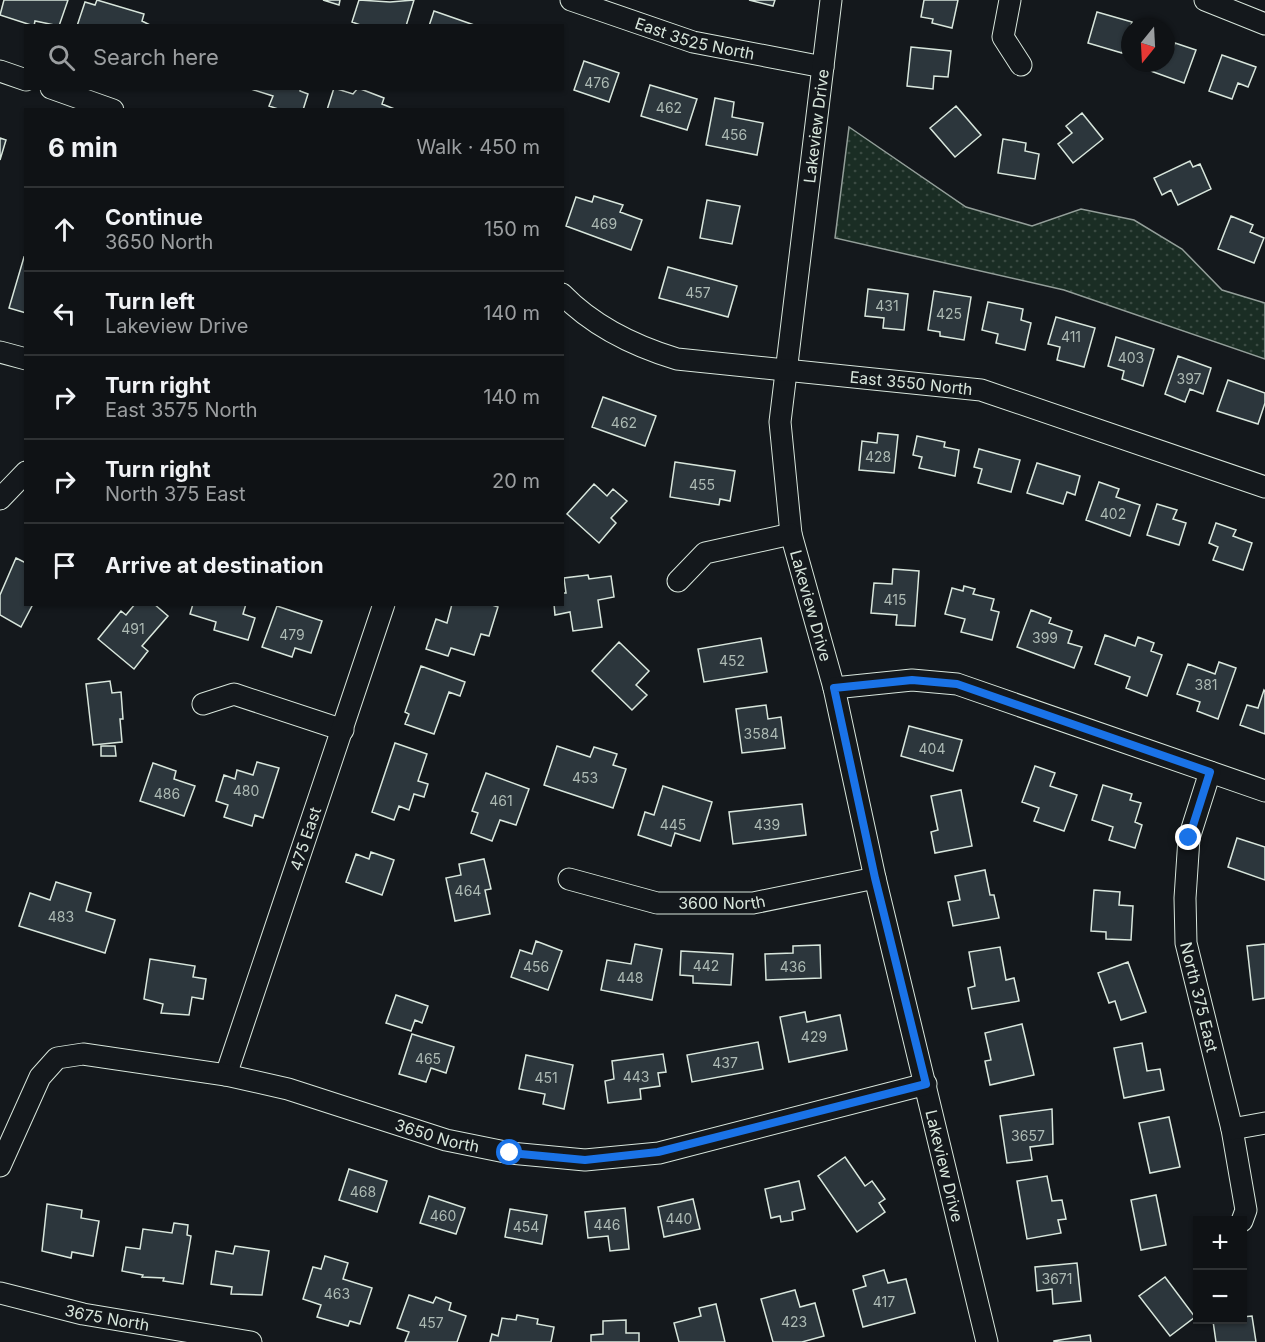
<!DOCTYPE html>
<html lang="en">
<head>
<meta charset="utf-8">
<style>
	:root { --surface:#0f1215; --page:#181b1e; --text:#f1f3f6; --muted:#9b9ea0; --line:#2f3234 }
	body { margin:0; font-family:Inter,sans-serif; background:var(--page); color:var(--text) }
	.controls { position:absolute; right:18px; bottom:18px; display:grid; overflow:hidden; border-radius:0px; box-shadow:0 2px 4px #0004 }
	.controls button { width:54px; height:54px; display:grid; place-items:center; padding:0; border:0; border-bottom:2px solid var(--line); background:var(--surface); color:var(--text); font:30px sans-serif }
	.compass { position:absolute; left:1121px; top:18px; width:54px; height:54px; border-radius:50%; background:var(--surface); box-shadow:0 2px 4px #0004; rotate:198deg }
	.stop { position:absolute; width:18px; height:18px; margin:-14px; border:4px solid #1a73e8; border-radius:50%; background:#fff }
	.stop.end { background:#1a73e8; border-color:#fff; box-shadow:0 2px 6px #0008 }
	.list { margin:0; padding:0; list-style:none }
	h2 { display:flex; justify-content:space-between; align-items:center; height:78px; margin:0; padding:0 24px; font-size:26px }
	h2 small { font-size:20px; font-weight:400; color:var(--muted) }
	.list li { display:grid; grid-template-columns:39px 1fr auto; gap:18px; align-items:center; box-sizing:border-box; height:84px; padding:0 24px; border-top:2px solid var(--line) }
	.list b { display:block; font-size:22px; white-space:nowrap }
	.list p { margin:0; font-size:20px; white-space:nowrap; color:var(--muted) }
	.list em { font-size:20px; font-style:normal; color:var(--muted) }
	.icon { flex:none; width:33px; height:33px; fill:none; stroke:currentColor; stroke-width:2; stroke-linecap:round; stroke-linejoin:round }
	.map { position:relative; flex:none; width:1265px; height:1342px; overflow:hidden }
	.search { position:absolute; background:var(--surface); box-shadow:0 2px 4px #0004; left:24px; top:24px; width:540px; height:66px; display:flex; align-items:center; gap:15px; box-sizing:border-box; padding:0 21px; border-radius:0px; color:var(--muted); font-size:22px }
	.panel { position:absolute; background:var(--surface); box-shadow:0 2px 4px #0004; left:24px; top:108px; width:540px; height:498px; border-radius:0px }
	.map>svg:first-child { display:block }
	.park { fill:url(#park-dots); stroke:#939e99; stroke-width:1.5 }
	.building { fill:#2c363c; stroke:#d8e6dc; stroke-width:1.5 }
	.lines { fill:none; stroke-linecap:round; stroke-linejoin:round }
	.minor-casing { stroke:#d8e6dc; stroke-width:23 }
	.minor { stroke:#14181c; stroke-width:21 }
	.route { stroke:#1a73e8; stroke-width:8 }
	.labels { text-anchor:middle; dominant-baseline:central; stroke-width:4.5; stroke-linejoin:round; paint-order:stroke }
	.number-label { font-size:14px; fill:#adbab4 }
	.street-label { font-size:16px; fill:#d8e6dc; stroke:#14181c }
</style>
</head>
<body>
<div class="map">
<svg width="1265" height="1342" viewBox="0 0 1265 1342">
	<defs>
		<pattern id="park-dots" width="8" height="8" patternUnits="userSpaceOnUse" patternTransform="scale(1.5)"><rect width="8" height="8" fill="#1a2d24"/><path d="M2 2h.1M6 6h.1" fill="none" stroke="#3b4b43" stroke-width="1.8" stroke-linecap="round"/></pattern>
	</defs>
	<rect width="100%" height="100%" fill="#14181c"/>
	<path class="park" d="M 849,127 L 966,207 L 1032,226 L 1081,209 L 1134,220 L 1182,249 L 1222,290 L 1265,303 L 1265,359 L 1064,290 L 835,238 Z"/>
	<path class="building" d="M 4,0 L 68,0 L 59,26 L 35,21 L 34,26 L 0,15 Z
		M 97,0 L 144,14 L 142,21 L 152,26 L 77,26 L 85,2 L 95,5 Z
		M 323,0 L 340,0 L 339,5 Z
		M 359,0 L 390,2 L 414,0 L 406,26 L 363,26 L 352,22 Z
		M 749,0 L 775,0 L 773,6 Z
		M 924,0 L 958,0 L 952,28 L 932,23 L 933,19 L 921,17 Z
		M 434,11 L 477,26 L 429,26 Z
		M 1097,12 L 1132,22 L 1122,53 L 1088,43 Z
		M 1175,43 L 1196,50 L 1184,83 L 1148,70 L 1150,63 L 1166,63 L 1166,51 L 1172,53 Z
		M 911,47 L 951,51 L 948,77 L 934,76 L 933,89 L 907,86 Z
		M 1222,55 L 1256,67 L 1248,87 L 1238,83 L 1232,99 L 1209,91 Z
		M 584,61 L 619,73 L 609,102 L 574,90 Z
		M 650,85 L 697,99 L 687,130 L 641,116 Z
		M 300,88 L 300,91 L 308,94 L 303,110 L 281,110 L 269,106 L 273,96 L 251,89 Z
		M 334,88 L 353,94 L 358,88 L 384,98 L 382,104 L 397,110 L 327,110 Z
		M 715,98 L 734,102 L 732,117 L 763,123 L 757,155 L 706,145 Z
		M 956,106 L 981,135 L 955,157 L 930,128 Z
		M 1082,113 L 1103,139 L 1073,163 L 1058,144 L 1072,133 L 1066,126 Z
		M 0,138 L 6,140 L 0,160 Z
		M 1003,139 L 1026,143 L 1025,151 L 1039,154 L 1035,179 L 998,173 Z
		M 1190,161 L 1193,167 L 1200,164 L 1211,189 L 1178,205 L 1171,190 L 1162,195 L 1154,178 Z
		M 594,196 L 623,205 L 620,212 L 642,220 L 631,250 L 566,226 L 576,197 L 592,202 Z
		M 707,200 L 740,206 L 732,244 L 700,238 Z
		M 1231,216 L 1253,225 L 1250,232 L 1264,238 L 1254,263 L 1218,249 Z
		M 24,257 L 26,258 L 26,313 L 9,308 Z
		M 668,267 L 737,286 L 728,317 L 659,298 Z
		M 868,289 L 908,294 L 904,330 L 883,328 L 884,318 L 865,316 Z
		M 934,291 L 971,297 L 964,340 L 940,336 L 940,332 L 928,330 Z
		M 988,302 L 1023,309 L 1021,320 L 1031,323 L 1025,350 L 996,343 L 998,334 L 982,330 Z
		M 1056,317 L 1095,328 L 1084,367 L 1057,360 L 1060,347 L 1048,344 Z
		M 1116,337 L 1154,349 L 1143,386 L 1122,379 L 1124,371 L 1108,366 Z
		M 1178,356 L 1211,368 L 1203,394 L 1190,389 L 1185,402 L 1165,394 Z
		M 1228,380 L 1265,393 L 1265,403 L 1258,424 L 1217,411 Z
		M 603,397 L 656,416 L 645,446 L 592,427 Z
		M 878,433 L 898,435 L 894,473 L 859,470 L 862,441 L 877,443 Z
		M 917,436 L 945,442 L 944,447 L 959,450 L 955,476 L 919,468 L 922,457 L 913,455 Z
		M 979,449 L 1020,460 L 1011,492 L 978,483 L 982,469 L 974,467 Z
		M 675,462 L 735,471 L 730,501 L 720,499 L 719,505 L 670,497 Z
		M 1037,463 L 1080,476 L 1075,495 L 1067,492 L 1063,504 L 1027,493 Z
		M 1099,482 L 1119,489 L 1116,497 L 1140,505 L 1130,536 L 1086,520 Z
		M 594,484 L 607,496 L 613,489 L 627,501 L 611,518 L 616,523 L 599,543 L 567,514 Z
		M 1157,504 L 1177,510 L 1173,519 L 1186,523 L 1179,545 L 1147,535 Z
		M 1216,523 L 1236,530 L 1233,536 L 1252,543 L 1243,570 L 1213,560 L 1218,547 L 1209,543 Z
		M 16,558 L 26,563 L 26,604 L 33,604 L 21,627 L 0,615 L 0,595 Z
		M 893,569 L 919,571 L 915,626 L 896,625 L 897,615 L 871,613 L 874,583 L 892,584 Z
		M 588,575 L 589,579 L 611,576 L 614,597 L 598,600 L 602,627 L 573,631 L 570,612 L 555,615 L 554,604 L 562,604 L 562,593 L 566,593 L 564,578 Z
		M 964,586 L 975,589 L 973,594 L 994,599 L 991,610 L 999,612 L 992,640 L 961,632 L 965,619 L 945,614 L 952,588 L 963,591 Z
		M 135,604 L 154,604 L 168,616 L 142,646 L 148,651 L 134,669 L 98,639 L 121,611 L 126,615 Z
		M 193,604 L 246,604 L 243,614 L 255,618 L 248,640 L 214,630 L 216,622 L 190,614 Z
		M 452,604 L 489,604 L 498,607 L 489,636 L 481,634 L 474,655 L 451,648 L 448,656 L 426,649 L 436,619 L 447,623 Z
		M 277,606 L 322,621 L 311,653 L 295,648 L 292,657 L 262,647 Z
		M 1031,610 L 1051,618 L 1049,623 L 1072,631 L 1068,643 L 1082,647 L 1074,668 L 1017,647 Z
		M 1105,635 L 1135,646 L 1138,637 L 1154,643 L 1151,651 L 1162,655 L 1147,696 L 1126,688 L 1130,677 L 1095,664 Z
		M 761,638 L 767,672 L 704,682 L 698,649 Z
		M 619,642 L 649,671 L 636,685 L 647,695 L 632,710 L 592,671 Z
		M 1219,662 L 1236,668 L 1218,719 L 1197,711 L 1200,702 L 1177,694 L 1188,664 L 1215,674 Z
		M 421,666 L 465,682 L 460,696 L 449,692 L 434,734 L 405,724 L 409,714 L 405,712 Z
		M 110,681 L 112,693 L 121,692 L 123,719 L 120,719 L 122,742 L 93,745 L 86,684 Z
		M 1264,690 L 1265,691 L 1265,734 L 1240,725 L 1247,705 L 1258,708 Z
		M 766,705 L 768,719 L 781,717 L 785,748 L 742,753 L 736,709 Z
		M 909,726 L 962,740 L 953,771 L 901,756 Z
		M 395,743 L 427,754 L 418,781 L 428,784 L 424,797 L 414,794 L 409,810 L 399,806 L 394,820 L 372,812 Z
		M 101,746 L 115,746 L 116,756 L 101,756 Z
		M 557,746 L 590,757 L 594,747 L 617,754 L 613,765 L 626,769 L 613,808 L 544,785 Z
		M 257,762 L 279,768 L 263,818 L 255,815 L 252,826 L 224,817 L 228,805 L 216,801 L 224,775 L 235,779 L 237,770 L 253,775 Z
		M 153,763 L 176,771 L 174,779 L 195,786 L 184,816 L 140,801 Z
		M 1035,766 L 1055,773 L 1050,786 L 1077,795 L 1064,831 L 1034,821 L 1039,808 L 1022,802 Z
		M 486,773 L 529,789 L 516,825 L 500,820 L 492,841 L 471,833 L 478,813 L 472,811 Z
		M 1103,785 L 1132,794 L 1130,800 L 1141,803 L 1135,822 L 1142,825 L 1135,848 L 1109,840 L 1113,827 L 1092,820 Z
		M 663,786 L 712,802 L 700,841 L 675,833 L 671,846 L 638,835 L 645,812 L 654,815 Z
		M 961,790 L 972,846 L 935,853 L 931,832 L 938,830 L 931,796 Z
		M 802,804 L 806,835 L 733,844 L 729,812 Z
		M 1237,838 L 1265,847 L 1265,880 L 1228,867 Z
		M 371,852 L 394,860 L 382,895 L 346,882 L 356,854 L 369,859 Z
		M 484,859 L 491,889 L 485,890 L 490,914 L 455,921 L 446,878 L 461,875 L 459,864 Z
		M 985,870 L 990,895 L 994,895 L 999,918 L 953,926 L 948,902 L 960,900 L 955,876 Z
		M 56,882 L 91,893 L 86,911 L 115,920 L 105,953 L 19,926 L 30,893 L 50,900 Z
		M 1094,890 L 1120,892 L 1119,905 L 1133,906 L 1131,940 L 1106,939 L 1106,932 L 1091,931 Z
		M 536,941 L 562,951 L 548,990 L 511,977 L 520,950 L 532,954 Z
		M 635,944 L 662,949 L 652,1000 L 601,990 L 607,960 L 631,964 Z
		M 1265,944 L 1265,998 L 1253,1000 L 1247,946 Z
		M 820,945 L 821,978 L 766,980 L 765,954 L 793,953 L 793,946 Z
		M 1000,947 L 1006,980 L 1014,978 L 1019,1001 L 972,1009 L 968,988 L 975,986 L 969,952 Z
		M 681,951 L 733,954 L 731,985 L 693,983 L 693,976 L 680,975 Z
		M 150,959 L 195,966 L 193,977 L 206,979 L 203,999 L 192,997 L 189,1015 L 161,1013 L 163,1004 L 144,999 Z
		M 1128,962 L 1146,1012 L 1121,1020 L 1115,1001 L 1109,1003 L 1098,973 Z
		M 396,995 L 428,1006 L 422,1023 L 415,1020 L 411,1031 L 386,1023 Z
		M 805,1012 L 807,1022 L 840,1015 L 847,1050 L 789,1062 L 780,1017 Z
		M 1022,1024 L 1034,1075 L 990,1085 L 985,1061 L 991,1060 L 985,1033 Z
		M 412,1034 L 454,1047 L 446,1073 L 431,1068 L 426,1082 L 399,1074 Z
		M 758,1042 L 763,1069 L 692,1082 L 687,1055 Z
		M 1142,1043 L 1147,1071 L 1160,1069 L 1164,1090 L 1124,1098 L 1114,1048 Z
		M 663,1054 L 666,1072 L 658,1073 L 660,1086 L 640,1089 L 641,1099 L 608,1103 L 605,1081 L 614,1079 L 612,1061 Z
		M 526,1055 L 573,1065 L 564,1109 L 543,1104 L 545,1094 L 519,1089 Z
		M 1052,1109 L 1053,1144 L 1030,1147 L 1032,1160 L 1007,1163 L 1000,1116 Z
		M 1169,1117 L 1180,1167 L 1150,1173 L 1139,1123 Z
		M 845,1157 L 865,1186 L 872,1181 L 885,1199 L 879,1203 L 885,1212 L 857,1232 L 818,1176 Z
		M 349,1169 L 387,1181 L 377,1212 L 339,1200 Z
		M 1047,1176 L 1052,1201 L 1062,1200 L 1066,1219 L 1058,1220 L 1061,1233 L 1027,1239 L 1017,1181 Z
		M 799,1181 L 805,1209 L 792,1212 L 793,1220 L 781,1222 L 780,1216 L 771,1218 L 765,1189 Z
		M 1156,1195 L 1166,1245 L 1141,1250 L 1131,1200 Z
		M 429,1196 L 465,1208 L 456,1234 L 420,1223 Z
		M 693,1199 L 700,1229 L 664,1237 L 658,1207 Z
		M 47,1204 L 82,1210 L 81,1218 L 99,1221 L 93,1256 L 72,1252 L 71,1258 L 42,1251 Z
		M 625,1208 L 629,1249 L 610,1251 L 608,1236 L 588,1238 L 585,1212 Z
		M 510,1209 L 547,1215 L 542,1244 L 505,1237 Z
		M 174,1223 L 188,1225 L 187,1235 L 191,1236 L 183,1284 L 163,1281 L 164,1278 L 142,1277 L 143,1275 L 122,1271 L 126,1247 L 140,1249 L 143,1229 L 172,1233 Z
		M 235,1246 L 269,1251 L 262,1295 L 231,1294 L 232,1287 L 211,1284 L 216,1251 L 233,1254 Z
		M 325,1256 L 348,1263 L 343,1279 L 372,1288 L 360,1324 L 350,1321 L 348,1326 L 317,1317 L 321,1305 L 303,1299 L 313,1267 L 321,1269 Z
		M 1077,1263 L 1081,1301 L 1053,1304 L 1052,1289 L 1037,1291 L 1035,1267 Z
		M 884,1270 L 888,1283 L 906,1279 L 915,1313 L 863,1327 L 853,1290 L 866,1286 L 863,1276 Z
		M 1165,1277 L 1195,1317 L 1170,1336 L 1139,1296 Z
		M 795,1290 L 800,1307 L 815,1303 L 824,1336 L 802,1342 L 773,1342 L 761,1299 Z
		M 409,1295 L 433,1303 L 436,1297 L 451,1303 L 449,1310 L 466,1316 L 457,1342 L 405,1342 L 409,1332 L 397,1328 Z
		M 716,1304 L 725,1342 L 679,1342 L 674,1323 L 701,1316 L 699,1308 Z
		M 517,1315 L 538,1319 L 537,1324 L 554,1327 L 551,1342 L 490,1342 L 492,1334 L 498,1336 L 502,1318 L 516,1320 Z
		M 1252,1316 L 1256,1342 L 1216,1342 L 1213,1321 L 1242,1320 L 1242,1317 Z
		M 626,1320 L 626,1333 L 639,1333 L 639,1342 L 591,1342 L 591,1335 L 603,1334 L 603,1321 Z
		M 1090,1335 L 1091,1342 L 1054,1342 L 1054,1341 Z"/>
	<g class="lines">
		<g class="minor-casing">
			<g id="minor">
				<path id="s1" d="M 571,0 L 693,42 L 823,67"/>
				<path id="s2" d="M 831,0 L 780,422 L 791,534 L 834,688 L 875,878 L 987,1342"/>
				<path d="M 1010,0 L 1003,37 L 1021,65"/>
				<path d="M 1205,0 L 1265,24"/>
				<path d="M 0,71 L 26,80"/>
				<path d="M 51,88 L 113,110"/>
				<path id="s3" d="M 562,294 C 594,327 634,346 677,359 L 981,390 L 1265,487"/>
				<path d="M 0,352 L 26,359"/>
				<path d="M 0,499 L 26,472"/>
				<path d="M 678,581 L 705,553 L 791,534"/>
				<path d="M 834,688 L 912,680 L 957,684 L 1265,791"/>
				<path d="M 203,704 L 234,694 L 343,730"/>
				<path id="s4" d="M 1210,772 L 1189,838 L 1185,898 L 1186,943 L 1232,1129 L 1246,1210 L 1242,1221"/>
				<path id="s5" d="M 569,879 L 657,903 L 753,903 L 875,878"/>
				<path id="s6" d="M 226,1075 L 384,604"/>
				<path d="M 1232,1129 L 1265,1123"/>
				<path id="s7" d="M 0,1166 L 40,1077 L 57,1058 L 83,1054 L 226,1075 L 288,1089 L 446,1140 L 510,1153 L 585,1160 L 659,1153 L 926,1084"/>
				<path id="s8" d="M 0,1293 L 83,1314 L 251,1342"/>
			</g>
		</g>
		<use href="#minor" class="minor"/>
	</g>
	<g class="lines">
		<path class="route" d="M 510,1153 L 585,1160 L 658,1152 L 926,1084 L 875,878 L 834,688 L 912,680 L 957,684 L 1210,772 L 1189,838"/>
	</g>
	<g class="labels">
		<g class="number-label">
			<text x="597" y="82">476</text>
			<text x="669" y="107">462</text>
			<text x="734" y="134">456</text>
			<text x="604" y="223">469</text>
			<text x="698" y="292">457</text>
			<text x="887" y="305">431</text>
			<text x="949" y="313">425</text>
			<text x="1071" y="336">411</text>
			<text x="1131" y="357">403</text>
			<text x="1189" y="378">397</text>
			<text x="624" y="422">462</text>
			<text x="878" y="456">428</text>
			<text x="702" y="484">455</text>
			<text x="1113" y="513">402</text>
			<text x="895" y="599">415</text>
			<text x="133" y="628">491</text>
			<text x="292" y="634">479</text>
			<text x="1045" y="637">399</text>
			<text x="732" y="660">452</text>
			<text x="1206" y="684">381</text>
			<text x="761" y="733">3584</text>
			<text x="932" y="748">404</text>
			<text x="585" y="777">453</text>
			<text x="246" y="790">480</text>
			<text x="167" y="793">486</text>
			<text x="501" y="800">461</text>
			<text x="673" y="824">445</text>
			<text x="767" y="824">439</text>
			<text x="468" y="890">464</text>
			<text x="61" y="916">483</text>
			<text x="706" y="965">442</text>
			<text x="536" y="966">456</text>
			<text x="793" y="966">436</text>
			<text x="630" y="977">448</text>
			<text x="814" y="1036">429</text>
			<text x="428" y="1058">465</text>
			<text x="725" y="1062">437</text>
			<text x="636" y="1076">443</text>
			<text x="546" y="1077">451</text>
			<text x="1028" y="1135">3657</text>
			<text x="363" y="1191">468</text>
			<text x="443" y="1215">460</text>
			<text x="679" y="1218">440</text>
			<text x="607" y="1224">446</text>
			<text x="526" y="1226">454</text>
			<text x="1057" y="1278">3671</text>
			<text x="337" y="1293">463</text>
			<text x="884" y="1301">417</text>
			<text x="794" y="1321">423</text>
			<text x="431" y="1322">457</text>
		</g>
		<g class="street-label">
			<text stroke="none"><textPath href="#s1" startOffset="130">East 3525 North</textPath></text>
			<text transform="translate(816 126) rotate(-83)">Lakeview Drive</text>
			<text stroke="none"><textPath href="#s3" startOffset="369">East 3550 North</textPath></text>
			<text stroke="none"><textPath href="#s2" startOffset="612">Lakeview Drive</textPath></text>
			<text stroke="none"><textPath href="#s6" startOffset="249">475 East</textPath></text>
			<text stroke="none"><textPath href="#s5" startOffset="156">3600 North</textPath></text>
			<text stroke="none"><textPath href="#s4" startOffset="230">North 375 East</textPath></text>
			<text stroke="none"><textPath href="#s7" startOffset="514">3650 North</textPath></text>
			<text stroke="none"><textPath href="#s2" startOffset="1188">Lakeview Drive</textPath></text>
			<text stroke="none"><textPath href="#s8" startOffset="110">3675 North</textPath></text>
		</g>
	</g>
</svg>
<div class="controls">
<button>+</button>
<button>−</button>
</div>
<svg class="compass" viewBox="-18 -18 36 36"><path d="M0-13l5 13h-10z" fill="#e53935"/><path d="M0 13l5-13h-10z" fill="#9b9ea0"/></svg>
<div class="stop" style="left:510px;top:1153px"></div>
<div class="stop end" style="left:1189px;top:838px"></div>
<div class="search"><svg class="icon" aria-label="search" viewBox="0 0 24 24"><circle cx="10" cy="10" r="6"/><path d="M15 15l6 6"/></svg>Search here</div>
<section class="panel">
<h2>6 min<small>Walk · 450 m</small></h2>
<ul class="list">
<li><svg class="icon" aria-label="ahead" viewBox="0 0 24 24"><path d="M12 20V5M6 11l6-6 6 6"/></svg><div><b>Continue</b><p>3650 North</p></div><em>150 m</em></li>
<li><svg class="icon" aria-label="left" viewBox="0 0 24 24"><path d="M17 20v-9H6M10 6l-5 5 5 5"/></svg><div><b>Turn left</b><p>Lakeview Drive</p></div><em>140 m</em></li>
<li><svg class="icon" aria-label="right" viewBox="0 0 24 24"><path d="M7 20v-9h11M14 6l5 5-5 5"/></svg><div><b>Turn right</b><p>East 3575 North</p></div><em>140 m</em></li>
<li><svg class="icon" aria-label="right" viewBox="0 0 24 24"><path d="M7 20v-9h11M14 6l5 5-5 5"/></svg><div><b>Turn right</b><p>North 375 East</p></div><em>20 m</em></li>
<li><svg class="icon" aria-label="arrive" viewBox="0 0 24 24"><path d="M6 21V4h12l-3 4 3 4H6"/></svg><div><b>Arrive at destination</b></div></li>
</ul>
</section>
</div>
</body>
</html>
